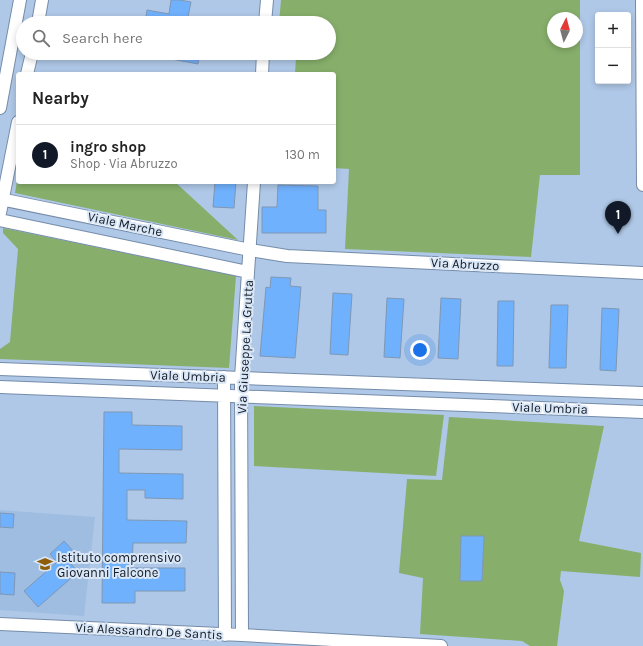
<!DOCTYPE html>
<html lang="en">
<head>
<meta charset="utf-8">
<style>
	:root { --surface:#fff; --page:#f2f2f2; --text:#222; --muted:#767676; --line:#e0e0e0; --accent:#111827 }
	body { margin:0; font-family:Karla,sans-serif; background:var(--page); color:var(--text) }
	.controls { position:absolute; right:12px; top:12px; display:grid; overflow:hidden; border-radius:4px; box-shadow:0 2px 6px #0003 }
	.controls button { width:36px; height:36px; display:grid; place-items:center; padding:0; border:0; border-bottom:1px solid var(--line); background:var(--surface); color:var(--text); font:20px sans-serif }
	.compass { position:absolute; left:547px; top:12px; width:36px; height:36px; border-radius:50%; background:var(--surface); box-shadow:0 2px 6px #0003; rotate:6deg }
	.you { position:absolute; left:420px; top:350px; width:14px; height:14px; margin:-10px; border:3px solid #fff; border-radius:50%; background:#1a73e8; box-shadow:0 0 0 6px #1a73e833 }
	.badge { display:grid; place-items:center; width:26px; height:26px; border-radius:50%; background:var(--accent); color:#fff; font-size:13px; font-weight:700 }
	.pin { position:absolute; translate:-50% -33px; filter:drop-shadow(0 1px 2px #0008) }
	.pin::after { content:''; position:absolute; top:21px; width:14px; height:12px; background:inherit; clip-path:polygon(0 0,100% 0,50% 100%) }
	.list { margin:0; padding:0; list-style:none }
	h2 { display:flex; justify-content:space-between; align-items:center; height:52px; margin:0; padding:0 16px; font-size:17px }
	h2 small { font-size:13px; font-weight:400; color:var(--muted) }
	.list li { display:grid; grid-template-columns:26px 1fr auto; gap:12px; align-items:center; box-sizing:border-box; height:60px; padding:0 16px; border-top:1px solid var(--line) }
	.list b { display:block; font-size:15px; white-space:nowrap }
	.list p { margin:0; font-size:13px; white-space:nowrap; color:var(--muted) }
	.list em { font-size:13px; font-style:normal; color:var(--muted) }
	.icon { flex:none; width:22px; height:22px; fill:none; stroke:currentColor; stroke-width:2; stroke-linecap:round; stroke-linejoin:round }
	.map { position:relative; flex:none; width:643px; height:646px; overflow:hidden }
	.search { position:absolute; background:var(--surface); box-shadow:0 2px 6px #0003; left:16px; top:16px; width:320px; height:44px; display:flex; align-items:center; gap:10px; box-sizing:border-box; padding:0 14px; border-radius:22px; color:var(--muted); font-size:15px }
	.panel { position:absolute; background:var(--surface); box-shadow:0 2px 6px #0003; left:16px; top:72px; width:320px; height:112px; border-radius:4px }
	.map>svg:first-child { display:block }
	.built { fill:#9fbde1 }
	.green { fill:#87af6b; fill-rule:evenodd }
	.building { fill:#70b1fd; stroke:#7f97b5 }
	.lines { fill:none; stroke-linecap:round; stroke-linejoin:round }
	.minor-casing { stroke:#758ca9; stroke-width:14 }
	.minor { stroke:#fff; stroke-width:12 }
	.labels { text-anchor:middle; dominant-baseline:central; stroke-width:4; stroke-linejoin:round; paint-order:stroke }
	.street-label { font-size:13px; fill:#111a25; stroke:#dae7f7 }
	.poi-label { font-size:13px; fill:#111a25; stroke:#dae7f7; text-anchor:start }
</style>
</head>
<body>
<div class="map">
<svg width="643" height="646" viewBox="0 0 643 646">
	<rect width="100%" height="100%" fill="#afc8e7"/>
	<path class="built" d="M 0,510 L 95,517 L 84,616 L 0,610 Z"/>
	<path class="green" d="M 281,0 L 580,0 L 580,175 L 540,175 L 531,257 L 345,249 L 349,169 L 334,168 L 334,74 L 295,74 L 296,58 L 291,53 L 329,53 L 329,23 L 279,23 ZM 553,18 L 577,18 L 577,42 L 553,42 Z
		M 18,175 L 18,182 L 175,182 L 238,240 L 15,193 Z
		M 3,228 L 236,276 L 229,368 L 0,359 L 0,349 L 10,342 L 18,249 L 3,233 Z
		M 254,406 L 444,415 L 436,476 L 254,466 Z
		M 449,417 L 604,426 L 579,541 L 641,553 L 640,577 L 561,571 L 560,580 L 564,591 L 557,646 L 530,646 L 522,641 L 420,634 L 423,578 L 399,573 L 407,479 L 442,480 Z"/>
	<path class="building" d="M 171,0 L 180,0 L 191,2 L 188,17 L 194,18 L 193,23 L 145,23 L 147,10 L 169,14 Z
		M 166,53 L 200,53 L 198,64 L 166,58 Z
		M 215,182 L 236,182 L 234,208 L 213,207 Z
		M 278,185 L 318,186 L 318,210 L 326,210 L 326,233 L 262,233 L 262,207 L 277,207 Z
		M 271,277 L 291,278 L 290,286 L 301,287 L 295,358 L 260,356 L 266,287 L 270,288 Z
		M 333,293 L 352,294 L 348,355 L 330,354 Z
		M 387,298 L 404,299 L 400,358 L 384,357 Z
		M 441,298 L 461,299 L 458,359 L 438,358 Z
		M 498,301 L 514,301 L 513,366 L 497,366 Z
		M 551,305 L 568,305 L 566,368 L 549,368 Z
		M 602,308 L 619,309 L 616,371 L 600,370 Z
		M 104,412 L 132,412 L 132,425 L 182,426 L 182,450 L 119,449 L 119,473 L 183,474 L 183,499 L 145,498 L 145,490 L 127,490 L 127,520 L 187,521 L 186,543 L 133,543 L 132,568 L 185,568 L 185,591 L 135,591 L 135,603 L 102,603 Z
		M 0,513 L 14,514 L 13,528 L 0,527 Z
		M 461,536 L 484,536 L 482,581 L 460,581 Z
		M 64,541 L 75,553 L 67,559 L 78,572 L 38,607 L 24,591 L 57,562 L 50,554 Z
		M 0,572 L 15,573 L 14,595 L 0,594 Z"/>
	<g class="lines">
		<g class="minor-casing">
			<path id="minor" d="M 642,0 L 643,185
				M 38,23 L 42,0
				M 265,23 L 267,0
				M 27,74 L 32,53
				M 262,74 L 263,53
				M 0,108 L 20,0
				M 0,199 L 250,250 L 287,256 L 643,273
				M 0,213 L 18,122
				M 0,220 L 248,272
				M 0,369 L 643,393
				M 224,377 L 225,635
				M 0,387 L 643,412
				M 0,624 L 242,635 L 441,646
				M 242,635 L 241,378 L 254,182"/>
		</g>
		<use href="#minor" class="minor"/>
	</g>
	<defs>
		<g id="school-bare" transform="scale(1.2)"><path d="M0-5L7-2L0 1L-7-2ZM-4 1L0 2.5L4 1V4Q0 6-4 4Z" fill="#8f5e0a" stroke="#dae7f7" stroke-width="2.5" paint-order="stroke"/></g>
	</defs>
	<g fill-rule="evenodd">
		<use href="#school-bare" x="45" y="564"/>
	</g>
	<g class="labels">
		<g class="street-label">
			<text transform="translate(125 224) rotate(12)">Viale Marche</text>
			<text transform="translate(465 264) rotate(3)">Via Abruzzo</text>
			<text transform="translate(245 347) rotate(-87)">Via Giuseppe La Grutta</text>
			<text transform="translate(188 376) rotate(2)">Viale Umbria</text>
			<text transform="translate(550 408) rotate(2)">Viale Umbria</text>
			<text transform="translate(149 631) rotate(3)">Via Alessandro De Santis</text>
		</g>
		<g class="poi-label">
			<text x="57" y="557">Istituto comprensivo<tspan x="57" dy="15">Giovanni Falcone</tspan></text>
		</g>
	</g>
</svg>
<div class="controls">
<button>+</button>
<button>−</button>
</div>
<svg class="compass" viewBox="-18 -18 36 36"><path d="M0-13l5 13h-10z" fill="#e53935"/><path d="M0 13l5-13h-10z" fill="#767676"/></svg>
<div class="you"></div>
<div class="pin badge" style="left:618px;top:234px">1</div>
<div class="search"><svg class="icon" aria-label="search" viewBox="0 0 24 24"><circle cx="10" cy="10" r="6"/><path d="M15 15l6 6"/></svg>Search here</div>
<section class="panel">
<h2>Nearby<small></small></h2>
<ul class="list">
<li><span class="badge">1</span><div><b>ingro shop</b><p>Shop · Via Abruzzo</p></div><em>130 m</em></li>
</ul>
</section>
</div>
</body>
</html>
